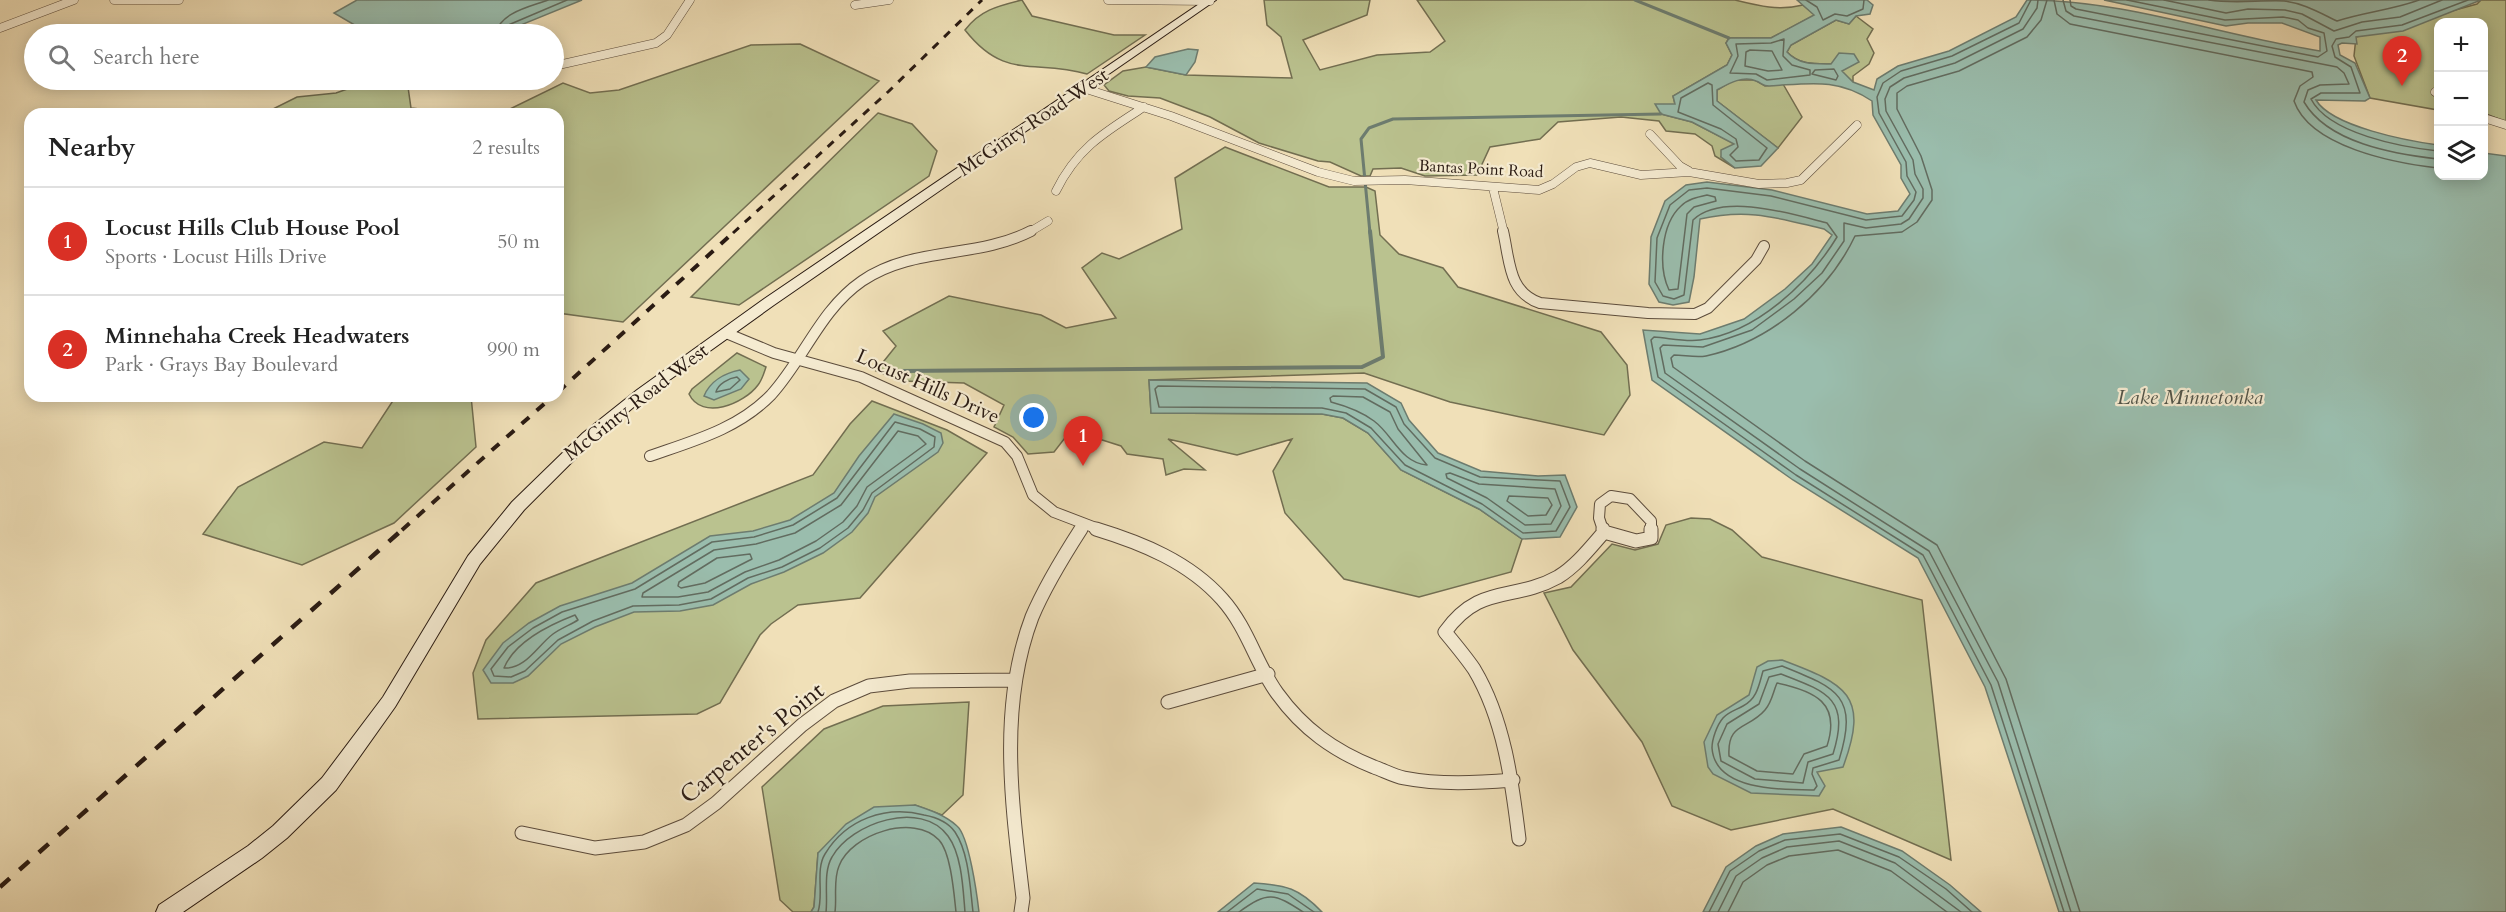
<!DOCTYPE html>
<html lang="en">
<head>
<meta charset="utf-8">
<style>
	:root { --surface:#fff; --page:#f2f2f2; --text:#222; --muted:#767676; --line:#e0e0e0; --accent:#d93025 }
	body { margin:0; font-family:Cardo,serif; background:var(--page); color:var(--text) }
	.controls { position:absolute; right:18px; top:18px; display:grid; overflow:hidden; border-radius:12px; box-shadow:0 3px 15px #0003 }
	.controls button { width:54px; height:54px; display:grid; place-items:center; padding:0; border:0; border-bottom:2px solid var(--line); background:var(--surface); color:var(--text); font:30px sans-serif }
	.you { position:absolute; left:1034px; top:418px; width:21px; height:21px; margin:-15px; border:4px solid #fff; border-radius:50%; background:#1a73e8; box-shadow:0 0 0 9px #1a73e833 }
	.badge { display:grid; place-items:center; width:39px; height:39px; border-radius:50%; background:var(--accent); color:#fff; font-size:20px; font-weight:700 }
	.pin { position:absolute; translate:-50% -50px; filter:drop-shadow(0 2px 3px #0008) }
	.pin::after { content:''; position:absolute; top:32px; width:21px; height:18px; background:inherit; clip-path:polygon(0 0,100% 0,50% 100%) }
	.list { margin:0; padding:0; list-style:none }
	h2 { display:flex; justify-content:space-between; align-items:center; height:78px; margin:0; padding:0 24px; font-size:26px }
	h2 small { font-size:20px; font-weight:400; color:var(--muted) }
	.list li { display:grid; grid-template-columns:39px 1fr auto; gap:18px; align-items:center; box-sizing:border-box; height:108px; padding:0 24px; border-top:2px solid var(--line) }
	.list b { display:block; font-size:22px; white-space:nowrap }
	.list p { margin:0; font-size:20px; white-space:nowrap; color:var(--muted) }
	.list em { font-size:20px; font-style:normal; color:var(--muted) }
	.icon { flex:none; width:33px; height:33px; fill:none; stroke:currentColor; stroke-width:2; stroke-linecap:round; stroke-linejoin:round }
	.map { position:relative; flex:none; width:2506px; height:912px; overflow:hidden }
	.search { position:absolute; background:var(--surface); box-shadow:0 3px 15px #0003; left:24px; top:24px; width:540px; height:66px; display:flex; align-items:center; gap:15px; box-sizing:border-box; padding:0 21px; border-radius:33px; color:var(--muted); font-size:22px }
	.panel { position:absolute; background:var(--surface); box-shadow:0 3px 15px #0003; left:24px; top:108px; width:540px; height:294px; border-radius:18px }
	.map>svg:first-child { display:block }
	.green { fill:#bac28f; stroke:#726e51; stroke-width:1.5 }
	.water { fill:#9abdad; stroke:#6d7c6f; stroke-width:1.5 }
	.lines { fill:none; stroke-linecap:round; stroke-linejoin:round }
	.shore { stroke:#626c60; stroke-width:1.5 }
	.stream-far1 { stroke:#6d7c6f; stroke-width:3 }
	.stream { stroke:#6d7c6f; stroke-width:4 }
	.minor-far2-casing { stroke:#5c4c3c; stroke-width:9 }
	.minor-far1-casing { stroke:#5c4c3c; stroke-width:12 }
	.minor-casing { stroke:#5c4c3c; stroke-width:15 }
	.secondary-casing { stroke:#2a1b13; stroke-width:2 }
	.minor-far2 { stroke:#f5ebd1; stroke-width:8 }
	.minor-far1 { stroke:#f5ebd1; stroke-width:10 }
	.minor { stroke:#f5ebd1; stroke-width:13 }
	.secondary { fill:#f5ebd1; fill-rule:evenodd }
	.rail-far2 { stroke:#2a1b13; stroke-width:3; stroke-dasharray:8 8; stroke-linecap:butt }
	.rail-far1 { stroke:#2a1b13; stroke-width:4; stroke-dasharray:10 10; stroke-linecap:butt }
	.rail { stroke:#2a1b13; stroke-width:4.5; stroke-dasharray:13 13; stroke-linecap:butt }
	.labels { text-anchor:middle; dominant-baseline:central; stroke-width:4.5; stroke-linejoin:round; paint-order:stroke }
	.far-street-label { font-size:16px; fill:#2a1b13; stroke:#f5ebd1 }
	.street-label { font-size:20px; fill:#2a1b13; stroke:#f5ebd1 }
	.water-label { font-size:21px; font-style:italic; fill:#515449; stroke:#f5ebd1 }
	.near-street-label { font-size:24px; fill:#2a1b13; stroke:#f5ebd1 }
</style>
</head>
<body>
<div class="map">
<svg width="2506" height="912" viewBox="0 0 2506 912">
	<rect width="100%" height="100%" fill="#f0e0b8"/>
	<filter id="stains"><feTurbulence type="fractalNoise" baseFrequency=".00333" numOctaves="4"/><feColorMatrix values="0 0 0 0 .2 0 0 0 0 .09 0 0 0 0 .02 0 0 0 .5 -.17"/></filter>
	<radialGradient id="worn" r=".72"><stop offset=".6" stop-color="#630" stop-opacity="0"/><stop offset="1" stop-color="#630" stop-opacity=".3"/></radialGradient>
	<path class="green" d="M 1022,0 L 1032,16 L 1114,35 L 1145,35 L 1087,74 C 1034,59 1005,81 965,30 C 980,10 998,6 1022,0 Z
		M 1264,0 L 1370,0 L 1367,15 L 1303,40 L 1320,70 L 1377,55 L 1430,52 L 1445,41 L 1417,0 L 1735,0 C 1759,6 1779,11 1803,5 L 1815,15 L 1771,38 L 1729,38 L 1726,43 L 1732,55 L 1727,65 L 1673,96 L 1675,104 L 1661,114 L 1692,122 L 1735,144 L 1721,157 L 1735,168 L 1715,156 L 1712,146 L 1695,134 L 1666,131 L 1659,121 L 1621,117 L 1558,122 L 1540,139 L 1490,147 L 1477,175 L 1425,176 L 1401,168 L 1373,169 L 1370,176 L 1361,176 L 1330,162 L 1318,161 L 1259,143 L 1210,117 L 1160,98 L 1128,96 L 1109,91 L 1104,85 L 1123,71 L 1146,67 L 1186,75 L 1292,78 L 1281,37 L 1267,25 Z
		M 2481,0 L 2506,0 L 2506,122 L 2484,113 L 2484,22 L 2438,22 L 2438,110 L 2370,98 L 2354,56 L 2356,37 L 2477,4 Z
		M 1856,16 L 1873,29 L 1867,39 L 1874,53 L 1869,64 L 1853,76 L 1853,82 L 1831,64 C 1814,64 1800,65 1787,52 L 1791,45 L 1836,20 L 1849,24 Z
		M 800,44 L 879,81 L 623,322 L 558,313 L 558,114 L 487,114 L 510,109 L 563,83 L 590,93 L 619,90 L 751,45 Z
		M 373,80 L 407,80 L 411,108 L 465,114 L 263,114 L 297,97 L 336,93 Z
		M 1734,80 L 1755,80 L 1765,86 L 1783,84 L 1802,117 L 1778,148 L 1717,101 L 1717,90 Z
		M 878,113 L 912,124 L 937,151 L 929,176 L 739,305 L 691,297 Z
		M 1225,147 L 1329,187 L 1366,187 L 1375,191 L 1380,235 L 1399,254 L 1443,268 L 1458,287 L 1601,332 L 1627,365 L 1630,395 L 1604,435 L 1450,402 L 1364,373 L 1149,380 L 1151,413 L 1322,414 L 1343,418 L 1368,433 L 1401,470 L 1479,509 L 1522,539 L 1511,572 L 1419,597 L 1344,579 L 1285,513 L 1273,471 L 1292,439 L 1237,455 L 1168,439 L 1205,470 L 1184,469 L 1166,475 L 1163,459 L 1127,454 L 1121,446 L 1071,430 L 1054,452 L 1028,454 L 1013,437 L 994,427 L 1004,405 L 964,383 L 902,381 L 876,371 L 896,346 L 883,331 L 949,296 L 1041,315 L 1066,328 L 1116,318 L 1082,268 L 1102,253 L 1119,259 L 1182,229 L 1175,178 Z
		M 737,353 L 766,367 C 764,373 762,380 758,385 C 744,404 702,421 689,394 L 692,389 Z
		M 396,396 L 471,396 L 476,447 L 394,523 L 302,565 L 203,534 L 238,487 L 324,442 L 362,448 Z
		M 872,401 L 947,430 L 987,453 L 860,598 L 798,605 L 771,624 L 760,635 L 720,703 L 697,714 L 478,719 L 473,673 L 486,640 L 536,583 L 813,475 L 850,424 Z
		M 1691,518 L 1710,519 L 1732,530 L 1762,557 L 1922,600 L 1951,860 L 1833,809 L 1731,830 L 1672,806 L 1642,742 L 1573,650 L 1544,593 L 1571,587 L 1612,544 L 1635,550 L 1658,544 L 1666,525 Z
		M 969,702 L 963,795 L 942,815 L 915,805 L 818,853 L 814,907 L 811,912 L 793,912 L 780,900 L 762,787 L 824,729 L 883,706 Z"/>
	<path class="water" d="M 357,0 L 582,0 L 499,34 L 370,34 L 334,13 Z
		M 1797,0 L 1867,0 L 1873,5 L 1870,14 L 1856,16 L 1849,24 L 1836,20 L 1791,45 L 1787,52 C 1799,65 1814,64 1831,64 L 1839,53 L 1854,54 L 1859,62 L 1842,71 L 1853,82 L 1874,90 L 1877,79 L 1898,66 L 1949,51 L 2016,17 L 2027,0 C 2126,0 2223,36 2320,51 L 2320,37 L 2282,23 L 2248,23 L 2226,26 L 2104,0 L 2481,0 L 2403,31 L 2356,37 L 2357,44 L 2342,43 L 2338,45 L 2340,55 L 2355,63 L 2370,98 L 2365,101 L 2316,100 C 2332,127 2409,141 2438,145 L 2438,176 L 2484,176 L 2484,153 L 2506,156 L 2506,912 L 2059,912 L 1985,687 L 1918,558 L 1793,480 L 1652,380 L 1643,330 L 1700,334 L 1744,319 L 1785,289 L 1812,264 L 1832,235 L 1824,229 C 1777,218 1749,208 1700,219 L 1694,277 L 1689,302 L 1673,305 L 1659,302 L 1649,284 L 1651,237 L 1665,201 L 1686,185 L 1707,182 L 1772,190 L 1867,214 L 1898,211 L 1910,194 L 1901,178 L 1901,165 L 1873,115 L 1872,101 C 1837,77 1807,84 1769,86 C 1762,86 1762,83 1756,81 C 1743,75 1728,84 1717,90 L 1717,101 L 1778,148 L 1761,166 L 1735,168 L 1721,157 L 1721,150 L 1734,144 L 1692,122 L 1661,114 L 1655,104 L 1675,104 L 1673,96 L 1727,65 L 1732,55 L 1726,43 L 1729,38 L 1771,38 L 1814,15 Z
		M 1188,49 L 1198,50 L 1195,62 L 1186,75 L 1146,67 L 1155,57 Z
		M 740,370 L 749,379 L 741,389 L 714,400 L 704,396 C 710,381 725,373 740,370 Z
		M 1149,380 L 1367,383 L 1401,403 L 1409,420 L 1438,453 L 1481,471 L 1538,476 L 1565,475 L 1577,507 L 1560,537 L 1522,539 L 1479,509 L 1401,470 L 1368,433 L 1343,418 L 1322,414 L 1151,413 Z
		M 894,414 L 923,424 L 941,433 L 943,443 L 938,452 L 875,497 L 868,513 L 852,532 L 823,553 L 784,572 L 751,584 L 713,605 L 680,611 L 634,612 L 595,627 L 561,644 L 528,676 L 513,683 L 491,683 L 483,670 L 503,643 L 529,623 L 560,606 L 632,583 L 710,536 L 753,531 L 790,520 L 834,493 L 859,456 Z
		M 1782,660 C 1846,684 1870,695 1843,767 L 1817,772 L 1825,786 L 1819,796 L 1751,793 L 1713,774 L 1708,767 L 1704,742 L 1717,715 L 1749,695 L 1757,667 L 1768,661 Z
		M 915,805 C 930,810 945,815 957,826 C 969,836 977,895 979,912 L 811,912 L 814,907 L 818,853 L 846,824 L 874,807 Z
		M 1841,827 L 1902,851 L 1950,885 L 1981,912 L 1703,912 L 1726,867 L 1756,846 L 1783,834 Z
		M 1254,883 C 1286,885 1299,888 1322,912 L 1218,912 Z"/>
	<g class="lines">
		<path class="shore" d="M 1806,0 L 1817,7 L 1823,20 L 1835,14 L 1847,16 L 1863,9 L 1864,0
			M 2031,0 L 2019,23 L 1952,56 L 1901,71 L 1883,83 L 1877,97 L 1879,113 L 1906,162 L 1907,176 L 1916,192 L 1914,200 L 1902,216 L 1866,220 L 1771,196 L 1707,188 L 1689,190 L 1670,205 L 1657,238 L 1655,282 L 1663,296 L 1674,299 L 1684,295 L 1693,220 C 1722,192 1792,214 1827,223 L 1837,237 C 1809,283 1756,333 1700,340 C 1685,342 1669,338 1654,337 L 1651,340 L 1658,377 L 1796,475 L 1923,555 L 1991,685 L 2064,912
			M 2038,0 L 2037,8 L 2023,29 L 1955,63 L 1904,78 L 1890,87 L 1885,99 L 1886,111 L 1913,160 L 1915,174 L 1923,189 L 1923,198 L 1909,219 L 1901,224 L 1866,228 L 1844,223 L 1844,241 L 1822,273 L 1794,299 L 1752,330 L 1703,347 L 1663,345 L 1660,348 L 1665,373 L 1800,469 L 1929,551 L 1998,682 L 2071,912
			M 2047,0 L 2041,20 L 2027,37 L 1959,71 L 1907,86 L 1897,93 L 1897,109 L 1921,156 L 1932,190 L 1932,200 L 1917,222 L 1902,232 L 1855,236 C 1828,293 1769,342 1706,356 C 1696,358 1684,355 1674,355 L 1671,358 L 1673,367 L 1805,461 L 1937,545 L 2006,679 L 2080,912
			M 2054,0 L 2057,14 L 2070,24 L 2312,72 L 2313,77 L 2300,86 L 2294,101 C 2310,147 2394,163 2438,168
			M 2063,0 L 2066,11 L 2074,16 L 2337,67 L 2344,73 L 2349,84 L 2320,85 L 2308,90 L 2304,102 C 2328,143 2394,154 2438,159
			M 2070,0 L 2071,6 L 2076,9 L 2318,57 L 2327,51 L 2324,33 L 2308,28 L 2298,20 L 2283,17 L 2225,20 L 2127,0
			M 2164,0 L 2226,13 L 2248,9 L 2285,10 L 2302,14 L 2334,31 L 2362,22 L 2400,17 L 2442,0
			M 2209,0 C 2234,4 2259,0 2284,1 C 2303,3 2320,13 2337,21 C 2364,12 2392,10 2419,0
			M 495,34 C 501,12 529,7 548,0
			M 502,34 L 506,26 L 567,0
			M 1784,39 L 1783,56 L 1792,65 L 1810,70 L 1810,75 L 1767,80 L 1756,74 L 1730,73 L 1738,56 L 1736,44 L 1771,43 Z
			M 1750,50 L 1772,51 L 1782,70 L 1768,71 L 1745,66 L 1746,52 Z
			M 1834,69 L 1838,76 L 1836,80 L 1812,74 L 1815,70 Z
			M 1708,83 L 1712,85 L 1713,105 L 1767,148 L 1759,160 L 1736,161 L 1730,155 L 1738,147 L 1736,139 L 1721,129 L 1678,112 L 1681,98 Z
			M 2438,151 C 2402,147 2329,134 2311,99 L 2321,93 L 2360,93 L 2351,67 L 2335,57 L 2332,46 L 2336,39 L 2349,37 L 2356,31 L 2402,25 L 2468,0
			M 1707,195 L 1715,197 L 1716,201 L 1694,207 L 1687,214 L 1678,289 L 1669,290 C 1658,267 1661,224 1681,206 C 1688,199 1698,197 1707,195 Z
			M 737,377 L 740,380 L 730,389 L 716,392 C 718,384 729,378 737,377 Z
			M 1158,386 L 1365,389 L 1396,407 L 1404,424 L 1435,458 L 1480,477 L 1560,481 L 1570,507 L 1556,531 L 1523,533 L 1482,504 L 1405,465 L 1371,428 L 1346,413 L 1322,408 L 1159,407 L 1155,389 Z
			M 1333,396 L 1363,397 L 1390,412 L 1398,429 L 1427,465 C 1401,463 1393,435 1374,421 C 1362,412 1346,406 1331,402 L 1330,398 Z
			M 895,422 L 920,429 L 935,437 L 934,447 L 872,493 L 863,510 L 848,528 L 820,548 L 782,567 L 748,578 L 711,599 L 679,605 L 633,606 L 593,621 L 558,640 L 525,671 L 511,677 L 494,676 L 491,669 L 508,647 L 533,628 L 562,612 L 635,589 L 712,542 L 754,537 L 793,525 L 837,498 Z
			M 898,431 L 918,436 L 926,444 L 867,487 L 857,506 L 843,522 L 816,541 L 779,560 L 745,572 L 708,592 L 678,597 L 642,597 L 643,593 L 714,550 L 756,544 L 795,533 L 841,505 Z
			M 1450,473 L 1479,484 L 1555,489 L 1561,506 L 1551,524 L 1525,525 L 1487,498 L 1447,478 L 1446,474 Z
			M 1509,496 L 1548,498 L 1552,505 L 1546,515 L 1528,516 L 1507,501 Z
			M 750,554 L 752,559 L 705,583 L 681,588 L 678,586 L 679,582 L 717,558 Z
			M 575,615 L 578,620 C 570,625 561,628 553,634 C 537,646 526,669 504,668 C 515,641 549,625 575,615 Z
			M 1782,666 C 1837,688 1859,696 1839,760 L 1813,768 L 1812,774 L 1817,786 L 1814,790 C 1782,790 1715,791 1712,748 C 1712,739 1717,725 1723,718 C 1728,712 1736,710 1743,706 C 1757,699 1759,685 1763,671 Z
			M 1781,674 C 1828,692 1850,699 1833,754 L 1808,762 L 1803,783 L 1755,779 L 1721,761 L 1718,744 L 1727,724 L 1759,704 L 1769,677 Z
			M 1777,683 C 1815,691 1841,703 1827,746 L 1804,754 L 1793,774 L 1757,771 L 1729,756 C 1727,722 1748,730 1765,710 C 1772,702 1773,692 1777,683 Z
			M 818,912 C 824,894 815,870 825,854 C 846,819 886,805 924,815 C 935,817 948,822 955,832 C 969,853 970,887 973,912
			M 826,912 C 828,895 823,872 832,857 C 851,823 921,799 948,836 C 962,855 963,889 965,912
			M 835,912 C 837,897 833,880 839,866 C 851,834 914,813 939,840 C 951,853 954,894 956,912
			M 1227,912 L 1257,889 L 1288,894 L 1314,912
			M 1239,912 C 1268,891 1274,893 1303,912
			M 1709,912 L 1730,871 L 1759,851 L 1785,840 L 1840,834 L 1899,857 L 1946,889 L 1972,912
			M 1718,912 L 1736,876 L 1762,858 L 1787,847 L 1839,841 L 1895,863 L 1961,912
			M 1728,912 L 1743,882 L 1767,865 L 1789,856 L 1838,850 L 1891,871 L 1947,912"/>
		<path class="stream-far1" d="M 1635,0 L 1729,38
			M 1370,233 L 1361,139 L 1369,128 L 1393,119 L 1661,114"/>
		<path class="stream" d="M 899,371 L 1362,367 L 1383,357 L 1370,231"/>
		<g class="minor-far2-casing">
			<path id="minor-far2" d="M 114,0 L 179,0
				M 1108,0 L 1210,1
				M 855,5 L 889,0
				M 0,28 L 74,0
				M 554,66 L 656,43 L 667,35 L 690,0
				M 1083,88 L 1171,116 L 1318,172 L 1354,181 L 1405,180 L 1539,190 L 1553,184 L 1576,167 L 1590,163 L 1641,175 L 1689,172 L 1759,184 L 1787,183 L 1801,180 L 1857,125
				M 2435,92 L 2438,94
				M 2484,118 L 2506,125
				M 1650,134 L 1680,166 L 1689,171
				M 1493,188 L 1504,233
				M 1056,191 C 1077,148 1105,132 1144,107
				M 1028,233 L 1048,221"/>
		</g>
		<g class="minor-far1-casing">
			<path id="minor-far1" d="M 1503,231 C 1510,261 1508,292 1540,303 L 1648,313 L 1695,314 L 1708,308 L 1756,260 L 1764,246
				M 726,333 L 774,353 L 861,377 L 1005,442 L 1017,456 L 1033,495 L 1054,512 L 1101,530
				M 650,456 C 693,441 738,429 771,395 C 804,359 820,310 862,281 C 913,246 977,259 1031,231
				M 1080,530 L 1083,525
				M 1603,530 L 1599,518 L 1600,504 L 1611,496 L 1630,499 L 1651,521 L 1651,530"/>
		</g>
		<g class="minor-casing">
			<path id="minor" d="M 1096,529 C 1142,543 1189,562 1222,599 C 1248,628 1256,664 1277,693 C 1303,729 1334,751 1374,767 C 1383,770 1394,776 1404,778 C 1440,785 1476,783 1513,780
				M 1603,529 L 1604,532
				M 1604,532 L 1636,541 L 1651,538 L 1651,529
				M 1168,702 L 1268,674
				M 522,833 L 595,848 L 644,842 L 686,825 L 716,803 L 802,725 L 834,701 L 869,686 L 910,681 L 1013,680
				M 1519,839 C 1512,781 1504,719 1474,669 C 1465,656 1455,644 1445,632 C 1480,583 1513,602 1558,577 C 1576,566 1590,548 1604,532
				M 1021,912 L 1023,898 C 1012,805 998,707 1032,617 C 1045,586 1063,557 1081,529"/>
		</g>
		<g class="secondary-casing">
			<path id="secondary" d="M 1205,0 L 1216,0 L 774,305 L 647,396 L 593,441 L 524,510 L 480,564 L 395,707 L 336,790 L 287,838 L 262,858 L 183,912 L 156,912 L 159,905 L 248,846 L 273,826 L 322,778 L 383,697 L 468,556 L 512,502 L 583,433 L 637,390 L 764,299 Z"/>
		</g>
		<use href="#minor-far2" class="minor-far2"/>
		<use href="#minor-far1" class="minor-far1"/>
		<use href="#minor" class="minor"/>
		<use href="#secondary" class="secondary"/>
		<path class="rail-far2" d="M 733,233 L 889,91 L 982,0"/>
		<path class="rail-far1" d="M 558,392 L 735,231
			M 402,530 L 553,396"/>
		<path class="rail" d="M 0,887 L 403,529"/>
	</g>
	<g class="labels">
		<g class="far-street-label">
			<text transform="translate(1481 169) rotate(3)">Bantas Point Road</text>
		</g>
		<g class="street-label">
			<text transform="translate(1033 122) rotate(-34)">McGinty Road West</text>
			<text transform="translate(928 386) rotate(24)">Locust Hills Drive</text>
			<text transform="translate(636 402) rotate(-38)">McGinty Road West</text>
		</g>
		<g class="water-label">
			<text x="2190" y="397">Lake Minnetonka</text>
		</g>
		<g class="near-street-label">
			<text transform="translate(752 743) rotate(-39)">Carpenter's Point</text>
		</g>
	</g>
	<rect width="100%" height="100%" filter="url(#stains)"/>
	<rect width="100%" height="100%" fill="url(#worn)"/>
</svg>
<div class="controls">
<button>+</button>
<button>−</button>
<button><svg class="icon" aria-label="layers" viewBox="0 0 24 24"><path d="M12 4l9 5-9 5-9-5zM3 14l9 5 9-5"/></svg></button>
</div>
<div class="you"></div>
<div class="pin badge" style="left:1083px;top:466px">1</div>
<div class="pin badge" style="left:2402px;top:86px">2</div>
<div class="search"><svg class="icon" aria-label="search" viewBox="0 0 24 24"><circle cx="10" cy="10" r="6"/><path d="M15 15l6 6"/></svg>Search here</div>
<section class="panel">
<h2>Nearby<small>2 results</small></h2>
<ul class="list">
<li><span class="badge">1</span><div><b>Locust Hills Club House Pool</b><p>Sports · Locust Hills Drive</p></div><em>50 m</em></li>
<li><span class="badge">2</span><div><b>Minnehaha Creek Headwaters</b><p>Park · Grays Bay Boulevard</p></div><em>990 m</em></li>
</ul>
</section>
</div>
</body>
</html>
